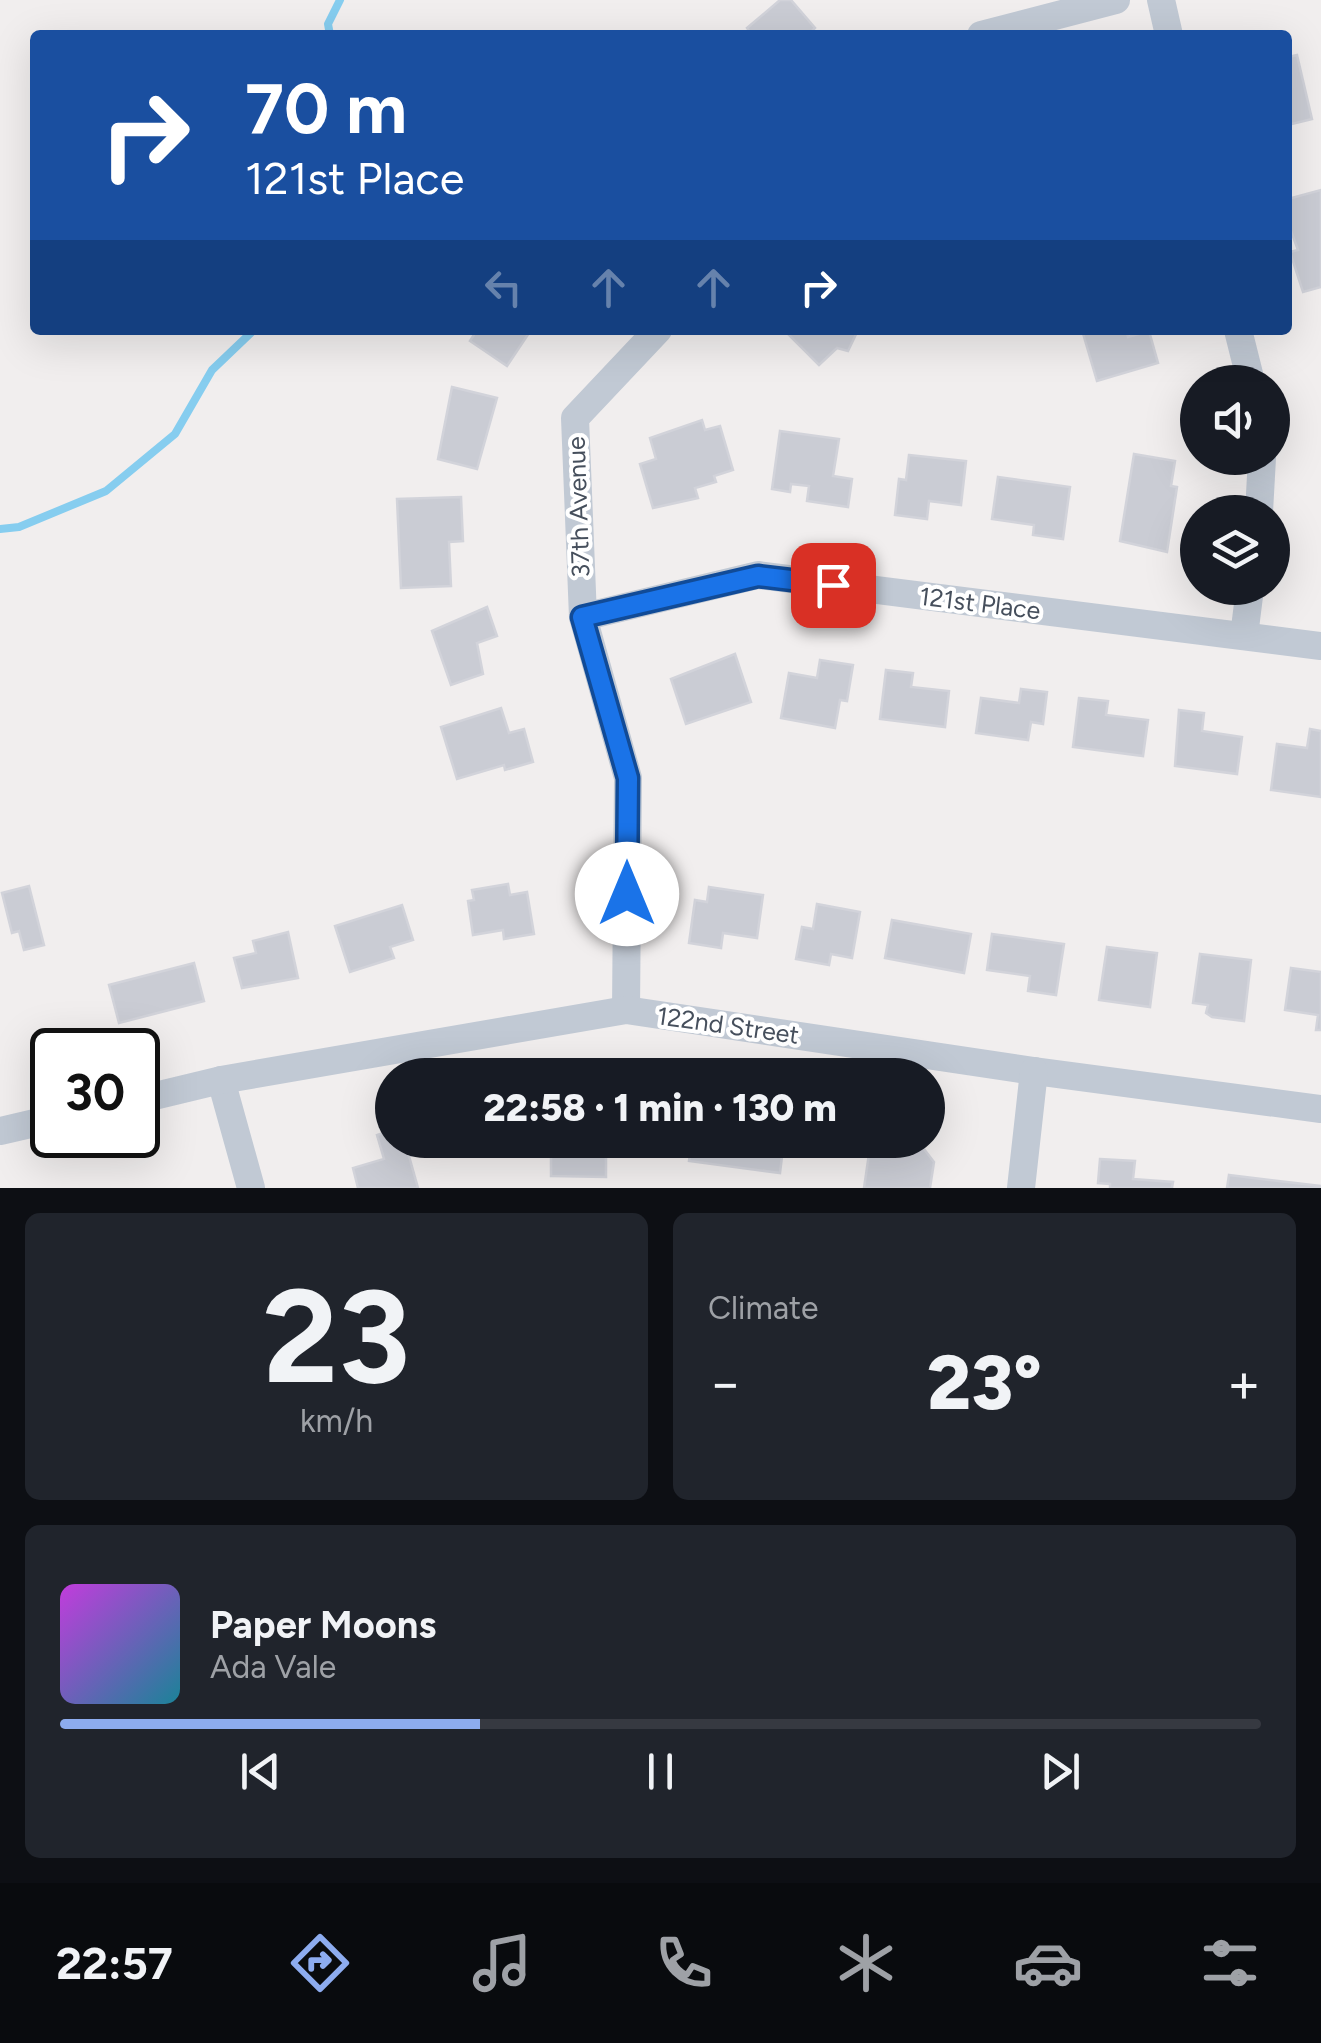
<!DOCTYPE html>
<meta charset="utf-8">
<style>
body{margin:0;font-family:Figtree,sans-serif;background:#20242c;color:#f1f3f6;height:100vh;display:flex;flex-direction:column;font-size:38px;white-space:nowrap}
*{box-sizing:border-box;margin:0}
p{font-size:32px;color:#9ea1a6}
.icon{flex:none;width:55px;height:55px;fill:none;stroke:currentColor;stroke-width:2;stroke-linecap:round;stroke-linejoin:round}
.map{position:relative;height:1188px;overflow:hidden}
.drawer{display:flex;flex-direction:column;gap:25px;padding:25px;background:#0d0f14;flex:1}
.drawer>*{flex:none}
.hud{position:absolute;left:30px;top:30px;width:1262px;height:305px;border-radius:10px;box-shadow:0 10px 40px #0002;background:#1a4fa0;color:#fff;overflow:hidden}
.fabs{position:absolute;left:1180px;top:365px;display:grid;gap:20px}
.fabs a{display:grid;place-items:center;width:110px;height:110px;border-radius:50%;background:#171b24;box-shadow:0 10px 40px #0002;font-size:50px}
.speed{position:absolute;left:30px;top:1028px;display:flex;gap:20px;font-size:50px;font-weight:700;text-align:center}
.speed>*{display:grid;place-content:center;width:130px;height:130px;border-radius:50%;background:#171b24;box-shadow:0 10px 40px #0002;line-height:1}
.speed .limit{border:5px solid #111;border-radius:15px;background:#fff;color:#111}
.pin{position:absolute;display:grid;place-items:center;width:85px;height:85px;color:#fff;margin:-42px;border-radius:20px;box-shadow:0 5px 15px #0006}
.me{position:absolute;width:110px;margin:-55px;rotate:0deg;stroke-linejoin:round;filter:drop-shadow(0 0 8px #0008)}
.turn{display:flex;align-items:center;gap:35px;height:210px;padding:0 50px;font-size:45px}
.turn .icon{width:130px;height:130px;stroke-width:2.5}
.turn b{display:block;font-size:70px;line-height:85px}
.lanes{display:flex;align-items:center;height:95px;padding:0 50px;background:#0003;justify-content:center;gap:50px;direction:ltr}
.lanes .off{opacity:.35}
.big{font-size:75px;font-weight:800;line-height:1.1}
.drawer .tile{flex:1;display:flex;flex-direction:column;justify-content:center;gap:15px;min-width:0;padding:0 35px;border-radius:15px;background:#20242c}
.drawer .dial{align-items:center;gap:0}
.dial b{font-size:130px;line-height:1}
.song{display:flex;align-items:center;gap:30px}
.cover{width:120px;height:120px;border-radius:15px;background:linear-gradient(135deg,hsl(290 70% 55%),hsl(190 70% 35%))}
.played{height:10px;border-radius:5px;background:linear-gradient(90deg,#8dacef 35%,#363941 35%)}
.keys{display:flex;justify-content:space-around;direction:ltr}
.heat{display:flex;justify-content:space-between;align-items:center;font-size:55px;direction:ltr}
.drawer .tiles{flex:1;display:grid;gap:25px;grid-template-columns:1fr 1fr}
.tile:last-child{grid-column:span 2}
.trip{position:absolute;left:375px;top:1058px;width:570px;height:100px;border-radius:50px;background:#171b24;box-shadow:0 10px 40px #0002;font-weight:800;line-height:100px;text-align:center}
.tabs{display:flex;height:160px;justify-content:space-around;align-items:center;background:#090b0e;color:#9ea1a6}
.tabs .icon{width:70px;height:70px}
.tabs .on{color:#8dacef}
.tabs b{font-size:45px;color:#f1f3f6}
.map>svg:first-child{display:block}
</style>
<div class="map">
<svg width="1321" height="1188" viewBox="0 0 1321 1188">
<rect width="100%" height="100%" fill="#f1eeee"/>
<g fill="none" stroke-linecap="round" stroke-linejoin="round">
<g stroke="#86cdef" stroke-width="8">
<path d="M330 35 328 24 340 0"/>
<path d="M0 529 19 527 106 491 175 434 212 370 254 330"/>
</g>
</g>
<g fill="#caccd4" stroke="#d2d3da" stroke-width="2.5">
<path d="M780 0H791L815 28 808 35H752L747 28Z"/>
<path d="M1297 55 1312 119 1288 125V57Z"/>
<path d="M1321 190V287L1303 292 1290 252 1298 250 1288 223V199Z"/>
<path d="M477 330H531L507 366 470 341Z"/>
<path d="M784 330H858L848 351 837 348 819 365Z"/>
<path d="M1082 330H1126L1128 337 1149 331 1158 363 1097 381Z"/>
<path d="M452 387 497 398 477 469 438 459Z"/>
<path d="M702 420 705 430 720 426 733 470 714 476 716 482 695 488 698 498 653 508 640 464 656 459 650 438Z"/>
<path d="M780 431 839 439 833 476 852 479 848 507 807 501 809 486 791 484 790 492 772 489Z"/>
<path d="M1134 454 1175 461 1171 486 1177 487 1167 552 1120 541Z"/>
<path d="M909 455 966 461 961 505 929 501 927 519 895 515 899 479 906 480Z"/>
<path d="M998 477 1070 487 1063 539 1033 535 1034 525 992 519Z"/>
<path d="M461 497 463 541 449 542 451 586 401 588 397 499Z"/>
<path d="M487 607 497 636 477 643 483 674 451 685 432 631Z"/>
<path d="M735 654 751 702 686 724 671 679Z"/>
<path d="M820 660 853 665 847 701 840 700 835 728 781 718 789 673 817 678Z"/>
<path d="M886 670 913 673 911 687 949 691 945 727 880 719Z"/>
<path d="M1021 689 1047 692 1043 724 1031 722 1028 740 976 733 981 698 1019 703Z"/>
<path d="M1079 698 1108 701 1106 715 1148 720 1143 756 1073 747Z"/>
<path d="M501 708 509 733 524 729 533 762 505 770 504 765 457 779 441 727Z"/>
<path d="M1179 710 1204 713 1202 731 1242 737 1237 774 1175 766Z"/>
<path d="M1310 729 1321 731V797L1271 790 1277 744 1307 748Z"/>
<path d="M508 884 510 895 527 892 534 934 504 939 503 930 473 935 468 901 474 900 472 890Z"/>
<path d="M29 886 44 945 24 950 19 931 12 933 2 893Z"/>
<path d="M709 887 763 895 757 938 723 933 721 948 689 943 695 900 707 902Z"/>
<path d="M817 904 860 912 852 958 831 954 829 965 796 959 802 927 813 929Z"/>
<path d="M402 905 413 940 390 947 394 958 350 972 335 926Z"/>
<path d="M892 920 971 934 964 973 885 958Z"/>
<path d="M288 932 298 978 242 988 234 958 256 953 253 941Z"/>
<path d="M992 934 1064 944 1056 995 1028 991 1030 976 987 970Z"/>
<path d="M1107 947 1157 953 1150 1007 1099 1000Z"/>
<path d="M1200 954 1251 960 1244 1021 1212 1017 1206 1013 1208 1005 1193 1003Z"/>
<path d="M194 963 204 1001 119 1023 109 985Z"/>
<path d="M1291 968 1321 972V1030H1316L1318 1015 1285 1010Z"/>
<path d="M392 1130V1140H413L417 1154 409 1156 418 1188H358L353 1168 384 1159 377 1135Z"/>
<path d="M551 1140H606V1177L551 1176Z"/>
<path d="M692 1140H784L780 1173 689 1161Z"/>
<path d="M871 1140H917L934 1162 930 1188H864Z"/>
<path d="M1100 1159 1135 1161 1133 1179 1173 1182 1172 1188H1110V1184L1098 1183Z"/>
<path d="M1229 1175 1321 1186V1188H1227Z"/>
</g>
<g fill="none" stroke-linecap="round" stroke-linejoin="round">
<g stroke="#c1c9d4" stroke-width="28">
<path d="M1161 0 1169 35"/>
<path d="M981 35 1116 0"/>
<path d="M1238 330 1251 382"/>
<path d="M1259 512 1262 458"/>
<path d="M583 617 758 575 1321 646"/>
<path d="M1244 636 1250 588"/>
<path d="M626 1010 628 778 583 617 575 418 658 330"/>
<path d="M221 1080 251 1188"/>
<path d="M138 1100 221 1080 626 1010 1034 1071 1321 1109"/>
<path d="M0 1131 52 1119"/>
<path d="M1021 1188 1034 1071"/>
</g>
</g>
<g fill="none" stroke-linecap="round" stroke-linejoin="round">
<defs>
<path id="route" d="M627 894 628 778 582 617 758 576 833 585"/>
</defs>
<use href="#route" stroke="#114b97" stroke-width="25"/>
<use href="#route" stroke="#1a73e8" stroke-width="18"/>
</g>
<g text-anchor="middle" stroke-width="8" stroke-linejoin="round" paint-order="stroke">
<g font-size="25" fill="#464f5c" stroke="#fff">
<text transform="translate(578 507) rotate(-92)" y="9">37th Avenue</text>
<text transform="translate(980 603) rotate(7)" y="9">121st Place</text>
<text transform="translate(728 1025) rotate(8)" y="9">122nd Street</text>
</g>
</g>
</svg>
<div class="fabs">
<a><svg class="icon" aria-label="sound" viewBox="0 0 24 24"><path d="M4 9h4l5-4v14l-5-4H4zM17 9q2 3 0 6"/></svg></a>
<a><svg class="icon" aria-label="layers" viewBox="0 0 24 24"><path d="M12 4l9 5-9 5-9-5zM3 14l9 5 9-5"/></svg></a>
</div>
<div class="speed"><div class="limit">30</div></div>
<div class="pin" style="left:833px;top:585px;background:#d93025"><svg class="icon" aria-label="arrive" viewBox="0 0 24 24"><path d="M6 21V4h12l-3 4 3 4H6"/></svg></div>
<svg class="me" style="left:627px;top:894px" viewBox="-20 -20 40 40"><circle r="19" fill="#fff"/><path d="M0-13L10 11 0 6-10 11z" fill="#1a73e8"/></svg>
<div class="trip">22:58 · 1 min · 130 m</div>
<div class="hud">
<div class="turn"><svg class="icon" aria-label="right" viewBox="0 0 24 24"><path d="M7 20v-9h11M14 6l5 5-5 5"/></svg><div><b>70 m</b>121st Place</div></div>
<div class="lanes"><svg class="icon off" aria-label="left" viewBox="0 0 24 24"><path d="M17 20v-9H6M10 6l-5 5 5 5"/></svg><svg class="icon off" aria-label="ahead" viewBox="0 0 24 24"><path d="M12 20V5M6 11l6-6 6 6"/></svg><svg class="icon off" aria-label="ahead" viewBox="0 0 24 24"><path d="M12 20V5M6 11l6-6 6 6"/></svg><svg class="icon" aria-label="right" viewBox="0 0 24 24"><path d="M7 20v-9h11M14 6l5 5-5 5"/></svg></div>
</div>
</div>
<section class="drawer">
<div class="tiles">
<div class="tile dial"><b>23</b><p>km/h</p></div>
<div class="tile"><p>Climate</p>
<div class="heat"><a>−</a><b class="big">23°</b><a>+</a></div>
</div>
<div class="tile">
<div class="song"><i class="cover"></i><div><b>Paper Moons</b><p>Ada Vale</p></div></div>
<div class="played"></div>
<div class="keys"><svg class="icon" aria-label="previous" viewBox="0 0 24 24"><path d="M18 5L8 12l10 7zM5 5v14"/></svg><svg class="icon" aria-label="pause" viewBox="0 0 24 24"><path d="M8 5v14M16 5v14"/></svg><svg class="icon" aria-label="next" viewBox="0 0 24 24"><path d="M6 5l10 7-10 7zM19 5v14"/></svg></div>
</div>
</div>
</section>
<nav class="tabs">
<b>22:57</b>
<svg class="icon on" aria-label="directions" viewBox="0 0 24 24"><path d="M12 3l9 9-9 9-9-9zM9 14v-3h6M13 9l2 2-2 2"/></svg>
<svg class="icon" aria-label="music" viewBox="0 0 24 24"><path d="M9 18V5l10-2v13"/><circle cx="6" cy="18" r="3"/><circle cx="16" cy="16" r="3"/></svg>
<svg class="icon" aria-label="phone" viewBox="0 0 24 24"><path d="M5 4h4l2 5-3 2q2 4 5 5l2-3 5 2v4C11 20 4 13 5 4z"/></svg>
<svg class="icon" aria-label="climate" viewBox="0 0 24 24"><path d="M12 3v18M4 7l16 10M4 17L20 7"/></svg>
<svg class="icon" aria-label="car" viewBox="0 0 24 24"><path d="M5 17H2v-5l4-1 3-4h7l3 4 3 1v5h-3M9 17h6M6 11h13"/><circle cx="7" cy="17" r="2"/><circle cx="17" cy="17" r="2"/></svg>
<svg class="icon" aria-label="filters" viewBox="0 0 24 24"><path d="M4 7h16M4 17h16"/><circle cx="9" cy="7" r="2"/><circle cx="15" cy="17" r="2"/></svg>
</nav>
